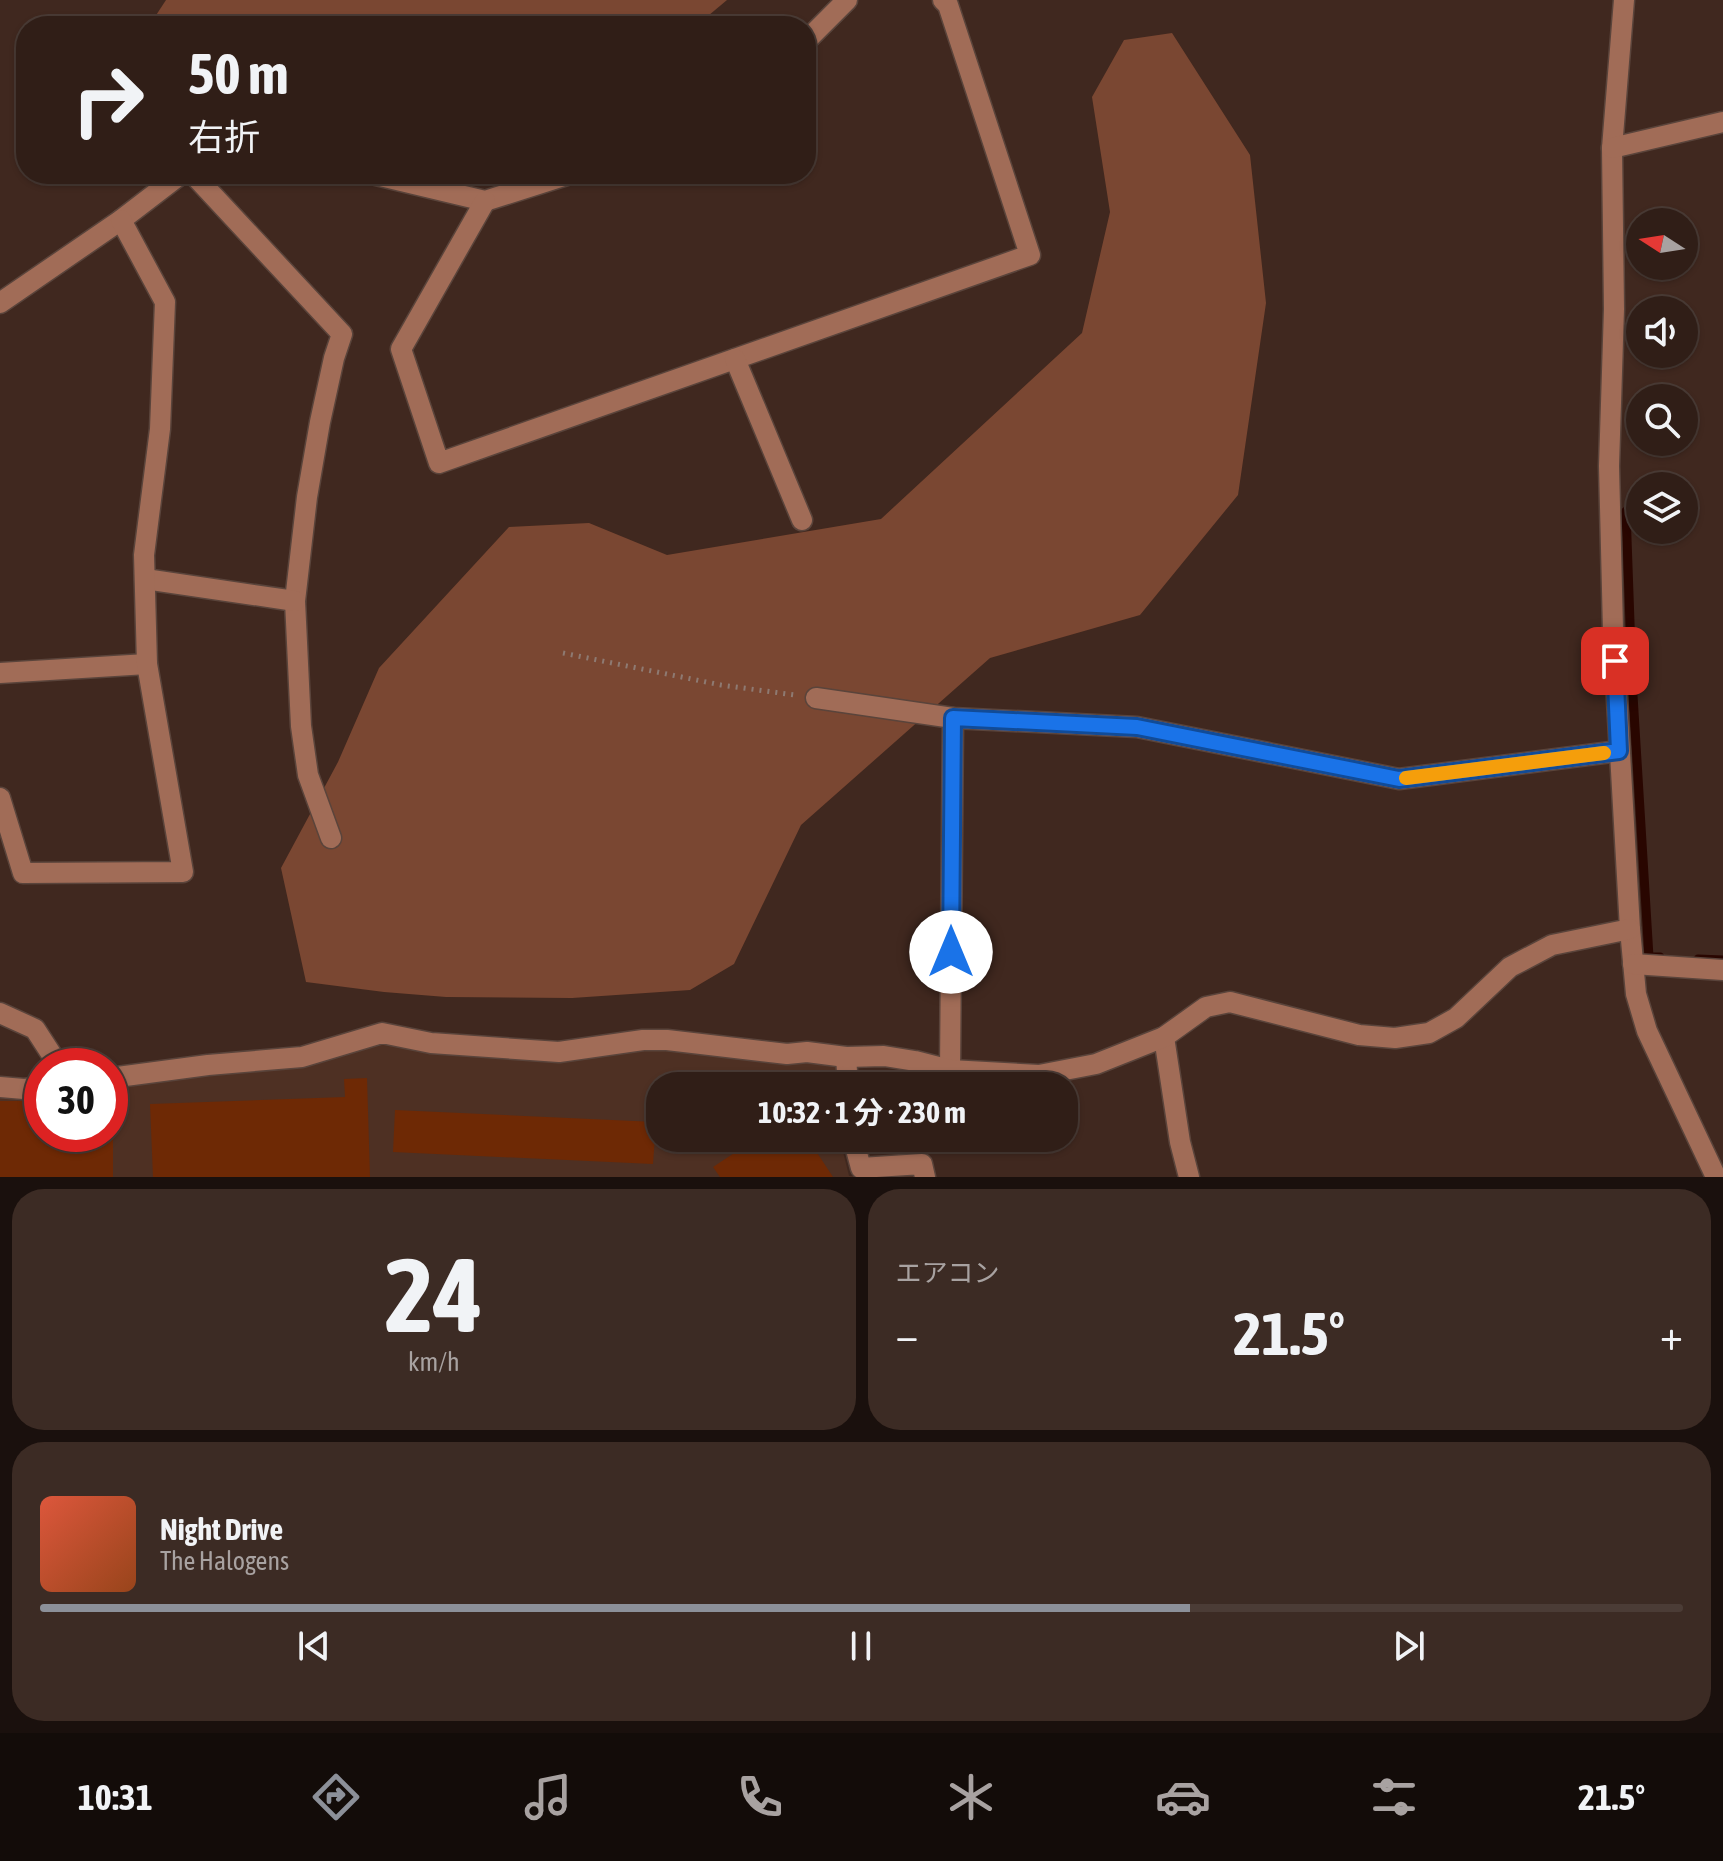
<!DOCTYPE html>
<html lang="ja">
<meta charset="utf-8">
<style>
body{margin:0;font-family:"Asap Condensed","Noto Sans JP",sans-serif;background:#3c2b24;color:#f1f3f6;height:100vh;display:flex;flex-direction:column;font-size:30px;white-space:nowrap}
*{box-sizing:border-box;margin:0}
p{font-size:26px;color:#a8a2a1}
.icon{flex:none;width:44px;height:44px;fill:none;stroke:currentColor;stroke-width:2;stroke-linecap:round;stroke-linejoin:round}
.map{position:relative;height:1177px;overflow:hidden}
.sheet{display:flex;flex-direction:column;gap:12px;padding:12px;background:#1a100d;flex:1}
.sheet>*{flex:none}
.hud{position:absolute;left:16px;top:16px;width:800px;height:168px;border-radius:32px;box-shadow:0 2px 6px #0004,0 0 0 2px #4b3c36;background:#301e17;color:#f1f3f6;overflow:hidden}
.needle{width:52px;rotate:282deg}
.tools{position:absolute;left:1626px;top:208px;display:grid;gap:16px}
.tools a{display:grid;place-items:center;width:72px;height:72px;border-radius:50%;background:#301e17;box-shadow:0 2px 6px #0004,0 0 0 2px #4b3c36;font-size:40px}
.speed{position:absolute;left:24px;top:1048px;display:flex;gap:16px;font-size:40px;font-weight:700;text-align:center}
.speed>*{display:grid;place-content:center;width:104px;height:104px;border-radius:50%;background:#301e17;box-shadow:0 2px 6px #0004,0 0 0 2px #4b3c36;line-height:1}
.speed .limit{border:12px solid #d22;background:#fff;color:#111}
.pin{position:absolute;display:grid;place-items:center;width:68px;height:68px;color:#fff;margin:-34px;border-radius:16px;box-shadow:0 4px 12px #0006}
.me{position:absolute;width:88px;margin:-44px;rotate:0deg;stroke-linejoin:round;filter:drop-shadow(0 0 6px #0008)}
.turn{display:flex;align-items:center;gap:28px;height:168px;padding:0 40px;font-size:36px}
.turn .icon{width:104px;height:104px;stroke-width:2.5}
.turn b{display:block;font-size:56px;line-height:68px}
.big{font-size:60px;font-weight:700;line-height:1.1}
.sheet .tile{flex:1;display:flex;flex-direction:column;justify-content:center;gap:12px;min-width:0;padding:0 28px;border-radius:32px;background:#3c2b24}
.sheet .dial{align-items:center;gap:0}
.dial b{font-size:104px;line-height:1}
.song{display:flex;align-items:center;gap:24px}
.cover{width:96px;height:96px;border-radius:12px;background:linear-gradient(135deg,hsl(10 70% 55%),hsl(20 70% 35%))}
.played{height:8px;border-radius:4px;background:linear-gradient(90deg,#8c9099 70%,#4b3c36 70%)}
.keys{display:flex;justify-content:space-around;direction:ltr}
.heat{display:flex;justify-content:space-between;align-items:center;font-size:44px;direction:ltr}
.sheet .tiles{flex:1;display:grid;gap:12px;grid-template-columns:1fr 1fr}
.tile:last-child{grid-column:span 2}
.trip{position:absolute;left:646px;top:1072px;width:432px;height:80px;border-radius:32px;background:#301e17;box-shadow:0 2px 6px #0004,0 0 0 2px #4b3c36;font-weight:700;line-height:80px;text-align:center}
.tabs{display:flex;height:128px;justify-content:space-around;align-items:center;background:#130c09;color:#a8a2a1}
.tabs .icon{width:56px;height:56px}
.tabs .active{color:#8c9099}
.tabs b{font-size:36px;color:#f1f3f6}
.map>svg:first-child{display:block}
</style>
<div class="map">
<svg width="1723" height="1177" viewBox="0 0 1723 1177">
<rect width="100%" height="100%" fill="#40281f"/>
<path fill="#4e3023" d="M383 1037 435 1050 650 1043 833 1063 838 1068V1086H660V1138H841L842 1148 849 1176 914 1173 915 1177H0V1094L42 1092V1134H110V1083Z"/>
<g fill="#7a4732">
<path d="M166 0H727L696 26H149Z"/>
<path d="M1172 33 1250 155 1266 303 1238 495 1140 615 990 658 801 825 734 964 690 990 572 998 446 997 384 992 306 982 281 868 338 762 379 668 509 527 589 523 667 555 881 519 1082 333 1110 212 1092 97 1124 40Z"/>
</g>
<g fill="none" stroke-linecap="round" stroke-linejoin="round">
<g stroke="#290600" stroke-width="9">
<path d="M1626 511 1632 679 1649 957H1660"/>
<path d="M1698 959 1723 960"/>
</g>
</g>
<g fill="#6e2905">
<path d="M367 1078 370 1177H153L150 1104 345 1097 344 1079Z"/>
<path d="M0 1101H42V1134H113V1177H0Z"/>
<path d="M395 1110 656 1122 653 1164 393 1152Z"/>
<path d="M757 1138H763L771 1150 789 1138H795L801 1148 810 1142 833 1177H720L713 1167Z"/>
</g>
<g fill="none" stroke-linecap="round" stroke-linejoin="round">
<defs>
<g id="minor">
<path d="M1624 0 1612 148 1614 309 1609 466 1613 630 1630 929 1636 994 1647 1031 1716 1177"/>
<path d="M806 41 847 0"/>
<path d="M1612 148 1723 122"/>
<path d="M193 174 342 334 334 358 320 422 307 497 295 601 301 726 308 775 331 838"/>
<path d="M372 174 485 201 570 174"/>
<path d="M485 201 401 349 439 463 1030 255 948 5 943 0"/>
<path d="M0 303 121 220 181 174"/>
<path d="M735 359 802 520"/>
<path d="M145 579 295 601"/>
<path d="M0 673 147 664"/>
<path d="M816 698 953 718 1137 727 1399 779 1619 751"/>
<path d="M0 798 23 873 183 872 147 664 144 555 160 429 165 302 121 220"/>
<path d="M1633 964 1723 970"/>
<path d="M0 1013 35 1029 59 1066"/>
<path d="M1164 1037 1180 1142 1189 1177"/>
<path d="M846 1057 848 1086"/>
<path d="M950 1070 953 718"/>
<path d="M110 1078 208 1065 302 1057 382 1033 431 1043 559 1052 643 1040H667L787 1054 807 1052 846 1057 884 1056 915 1061 950 1070 1039 1075 1096 1064 1164 1037 1206 1007 1230 1002 1359 1035 1395 1038 1429 1033 1456 1018 1510 967 1552 945 1630 929"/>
<path d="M0 1087 24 1089 42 1086"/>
<path d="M853 1138 861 1168 922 1164 925 1177"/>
</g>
</defs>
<use href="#minor" stroke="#5a443b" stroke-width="23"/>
<path stroke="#8e7a72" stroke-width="5" stroke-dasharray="2 6" stroke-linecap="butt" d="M563 653 721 685 795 695"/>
<use href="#minor" stroke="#a16c57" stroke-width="20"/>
</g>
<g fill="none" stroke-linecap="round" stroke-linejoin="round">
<defs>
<path id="route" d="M951 952 953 718 1137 727 1399 779 1619 751 1615 661"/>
</defs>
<use href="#route" stroke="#114b97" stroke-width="20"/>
<use href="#route" stroke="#1a73e8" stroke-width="14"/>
<path stroke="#f59e0b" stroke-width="14" d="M1406 778 1604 753"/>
</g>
</svg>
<div class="tools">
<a><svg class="needle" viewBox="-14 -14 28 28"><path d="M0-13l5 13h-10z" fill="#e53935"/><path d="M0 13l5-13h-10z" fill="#a8a2a1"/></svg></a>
<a><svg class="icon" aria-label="sound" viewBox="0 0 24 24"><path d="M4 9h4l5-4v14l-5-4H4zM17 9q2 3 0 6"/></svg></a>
<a><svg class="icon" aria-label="search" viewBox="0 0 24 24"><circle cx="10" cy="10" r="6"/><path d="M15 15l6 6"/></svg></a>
<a><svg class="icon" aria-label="layers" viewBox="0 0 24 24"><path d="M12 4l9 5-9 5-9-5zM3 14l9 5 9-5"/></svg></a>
</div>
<div class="speed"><div class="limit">30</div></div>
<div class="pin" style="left:1615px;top:661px;background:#d93025"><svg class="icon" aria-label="arrive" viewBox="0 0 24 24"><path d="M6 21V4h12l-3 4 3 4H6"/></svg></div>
<svg class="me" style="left:951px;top:952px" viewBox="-20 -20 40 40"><circle r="19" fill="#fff"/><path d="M0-13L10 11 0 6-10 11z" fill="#1a73e8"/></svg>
<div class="trip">10:32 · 1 分 · 230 m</div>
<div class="hud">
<div class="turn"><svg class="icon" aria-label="right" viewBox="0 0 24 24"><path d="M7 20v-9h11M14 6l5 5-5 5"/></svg><div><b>50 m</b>右折</div></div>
</div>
</div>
<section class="sheet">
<div class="tiles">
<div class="tile dial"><b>24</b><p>km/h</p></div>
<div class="tile"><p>エアコン</p>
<div class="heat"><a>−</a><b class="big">21.5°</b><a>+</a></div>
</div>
<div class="tile">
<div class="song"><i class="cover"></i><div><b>Night Drive</b><p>The Halogens</p></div></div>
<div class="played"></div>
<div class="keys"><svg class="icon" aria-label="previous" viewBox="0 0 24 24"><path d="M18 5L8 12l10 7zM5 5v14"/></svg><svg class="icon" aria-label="pause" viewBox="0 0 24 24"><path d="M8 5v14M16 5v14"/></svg><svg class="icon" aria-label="next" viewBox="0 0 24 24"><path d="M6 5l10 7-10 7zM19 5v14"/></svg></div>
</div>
</div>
</section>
<nav class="tabs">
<b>10:31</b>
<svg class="icon active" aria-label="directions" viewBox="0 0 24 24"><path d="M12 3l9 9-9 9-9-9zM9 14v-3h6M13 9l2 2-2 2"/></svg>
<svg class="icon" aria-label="music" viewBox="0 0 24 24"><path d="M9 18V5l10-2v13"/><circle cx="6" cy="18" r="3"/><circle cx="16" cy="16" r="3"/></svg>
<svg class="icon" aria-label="phone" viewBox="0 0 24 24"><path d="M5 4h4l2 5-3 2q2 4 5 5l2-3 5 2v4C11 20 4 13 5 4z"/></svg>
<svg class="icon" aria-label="climate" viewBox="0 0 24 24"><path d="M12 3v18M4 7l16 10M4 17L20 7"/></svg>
<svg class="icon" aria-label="car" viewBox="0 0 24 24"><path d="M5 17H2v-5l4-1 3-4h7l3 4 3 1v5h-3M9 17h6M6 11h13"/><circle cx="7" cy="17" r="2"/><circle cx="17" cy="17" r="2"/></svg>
<svg class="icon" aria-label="filters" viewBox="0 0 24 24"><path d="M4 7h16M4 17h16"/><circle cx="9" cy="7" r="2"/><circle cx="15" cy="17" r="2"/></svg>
<b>21.5°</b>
</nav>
